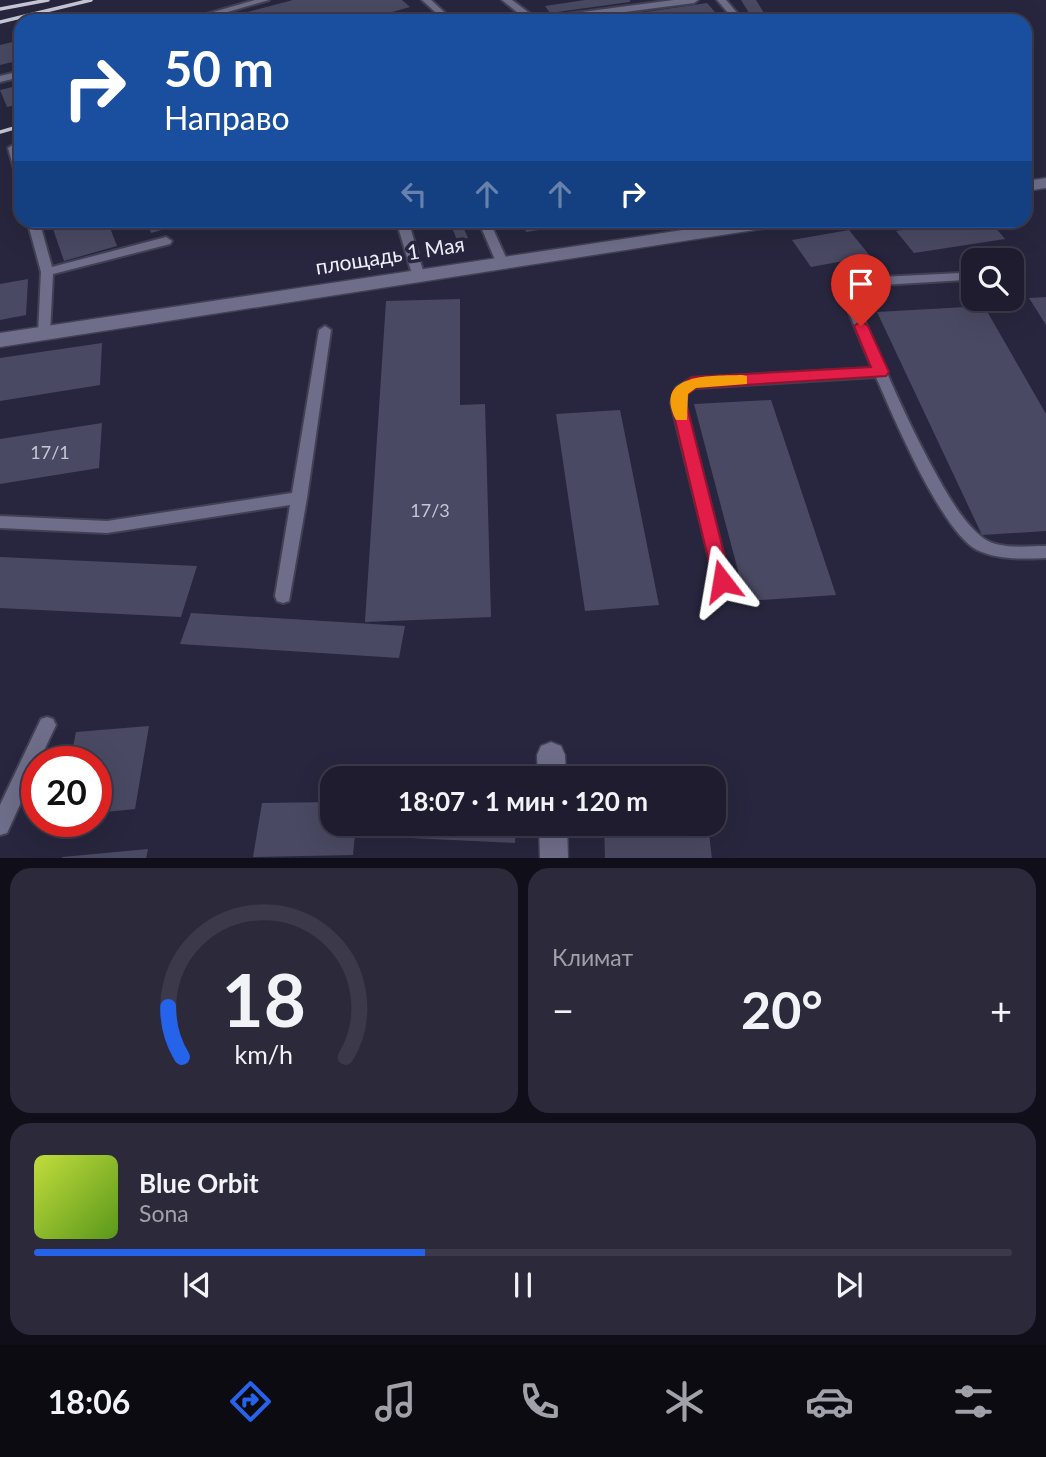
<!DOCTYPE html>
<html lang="ru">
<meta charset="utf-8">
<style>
body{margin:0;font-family:Lato,sans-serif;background:#2b293a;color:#f1f3f6;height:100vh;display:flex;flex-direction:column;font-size:26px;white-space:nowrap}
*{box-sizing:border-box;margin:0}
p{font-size:23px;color:#a1a1aa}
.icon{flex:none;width:38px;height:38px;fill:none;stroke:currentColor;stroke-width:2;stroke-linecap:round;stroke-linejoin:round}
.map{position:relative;height:858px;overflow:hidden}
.side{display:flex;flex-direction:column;gap:10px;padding:10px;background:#100f19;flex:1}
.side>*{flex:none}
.top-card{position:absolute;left:14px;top:14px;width:1018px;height:214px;border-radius:21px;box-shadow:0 7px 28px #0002,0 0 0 2px #3c3a4a;background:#1a4fa0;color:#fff;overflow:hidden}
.buttons{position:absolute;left:961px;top:248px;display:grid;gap:14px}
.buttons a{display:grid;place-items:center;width:63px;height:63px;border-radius:14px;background:#1e1c2e;box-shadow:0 7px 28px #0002,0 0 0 2px #3c3a4a;font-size:35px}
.speed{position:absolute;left:21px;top:746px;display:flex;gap:14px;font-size:35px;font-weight:700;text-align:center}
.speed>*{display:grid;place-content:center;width:91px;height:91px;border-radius:50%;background:#1e1c2e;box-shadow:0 7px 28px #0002,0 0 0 2px #3c3a4a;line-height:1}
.speed .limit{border:10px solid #d22;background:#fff;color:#111}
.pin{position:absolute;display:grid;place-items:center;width:60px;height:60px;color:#fff;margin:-72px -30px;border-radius:50% 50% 50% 0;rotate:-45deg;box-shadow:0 0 7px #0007}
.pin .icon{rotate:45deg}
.me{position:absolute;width:77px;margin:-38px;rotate:346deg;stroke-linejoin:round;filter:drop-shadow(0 0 5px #0008)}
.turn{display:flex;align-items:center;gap:24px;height:147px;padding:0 35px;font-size:32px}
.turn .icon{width:91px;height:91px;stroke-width:2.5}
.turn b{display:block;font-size:49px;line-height:60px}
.lanes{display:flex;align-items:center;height:66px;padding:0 35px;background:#0003;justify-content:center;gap:35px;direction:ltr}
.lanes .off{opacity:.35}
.big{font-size:52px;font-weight:700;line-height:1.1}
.side .card{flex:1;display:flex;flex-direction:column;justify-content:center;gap:10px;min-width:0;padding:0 24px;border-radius:21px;background:#2b293a}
.side .dial{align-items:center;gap:0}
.dial svg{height:182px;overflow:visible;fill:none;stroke:#3c3a4a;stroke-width:7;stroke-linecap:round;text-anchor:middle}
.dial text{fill:#f1f3f6;stroke:none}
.song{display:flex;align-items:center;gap:21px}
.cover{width:84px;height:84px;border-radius:10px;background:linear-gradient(135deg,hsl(70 70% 55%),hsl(90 70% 35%))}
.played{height:7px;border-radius:4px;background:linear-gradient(90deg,#2563eb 40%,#3c3a4a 40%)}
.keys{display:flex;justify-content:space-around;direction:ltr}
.heat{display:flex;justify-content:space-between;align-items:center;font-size:38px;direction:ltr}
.side .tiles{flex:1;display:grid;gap:10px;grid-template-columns:1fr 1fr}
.card:last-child{grid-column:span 2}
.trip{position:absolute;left:320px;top:766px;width:406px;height:70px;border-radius:21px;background:#1e1c2e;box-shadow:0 7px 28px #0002,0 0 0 2px #3c3a4a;font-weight:700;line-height:70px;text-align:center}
.tabs{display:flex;height:112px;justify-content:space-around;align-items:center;background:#0c0b12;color:#a1a1aa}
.tabs .icon{width:49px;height:49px}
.tabs .current{color:#2563eb}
.tabs b{font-size:32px;color:#f1f3f6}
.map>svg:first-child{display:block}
</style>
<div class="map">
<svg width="1046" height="859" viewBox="0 0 1046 859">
<rect width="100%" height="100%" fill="#28263e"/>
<g fill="#4a4963">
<path d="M293 0H402L410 7 360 21H214Z"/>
<path d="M585 0H630V2L550 13 545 6Z"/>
<path d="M741 0H756L769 21H754Z"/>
<path d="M707 3 721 19 597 21V19Z"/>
<path d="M21 40V60L0 65V45Z"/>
<path d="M21 85V104L7 107 0 90Z"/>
<path d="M50 220H107L117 246 64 261Z"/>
<path d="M146 220H193V221L151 233Z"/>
<path d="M449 220H460L468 238 457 240Z"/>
<path d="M522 220H591V222L526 232Z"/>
<path d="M963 220H989L1005 239 914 253 896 231Z"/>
<path d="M849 230 870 256 811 267 792 240Z"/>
<path d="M28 279 26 315 0 320V284Z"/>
<path d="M1046 297V325L1029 298Z"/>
<path d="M460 299V405L485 404 491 617 365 622 386 301Z"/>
<path d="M984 306 1046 414V531L982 535 877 312Z"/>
<path d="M102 343 100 385 0 401V358Z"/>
<path d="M771 400 836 595 746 601 694 404Z"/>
<path d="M620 410 659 605 585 611 556 414Z"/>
<path d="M102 423 99 468 0 484V439Z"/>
<path d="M0 557 197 566 181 617 0 608Z"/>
<path d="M191 613 405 626 399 658 180 644Z"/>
<path d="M149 726 135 809 96 813V761H70L76 732Z"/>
<path d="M332 802V824H356L353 855 253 857 262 803Z"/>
<path d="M412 824H516L515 843 410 838Z"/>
<path d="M604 824H708L712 859H605Z"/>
<path d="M148 849 146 859H62V857Z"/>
</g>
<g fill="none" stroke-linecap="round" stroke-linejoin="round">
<defs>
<g id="service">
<path d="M255 0H269L196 21H182Z"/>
<path d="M422 0H431L454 21H445Z"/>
<path d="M502 0H512L536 18 674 0H698L694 3 555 21H528Z"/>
<path d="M717 0H726L744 21H735Z"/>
<path d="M21 71V77L0 82V76Z"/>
<path d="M13 145 18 148 21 157V179L16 176 8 148Z"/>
<path d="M27 220H39L52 267 166 237 172 241 170 244 53 274 50 333 44 337 38 333 41 272Z"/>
<path d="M396 220H408L424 274 422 277 418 278 412 274Z"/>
<path d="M478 220H489L508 262 506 265H498L496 262Z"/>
<path d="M961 273 965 274 967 277 965 280 881 285 865 288 857 303C883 364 908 425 941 483 952 502 965 524 983 538 999 550 1027 546 1046 546V558C1023 559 998 560 977 550 941 531 893 416 876 377L695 388 687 393 685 403 730 581 728 586 722 588 716 586 671 403 676 388 692 378 872 368 845 303 857 282 881 277Z"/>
<path d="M325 326 331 330 307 498 289 601 283 603 277 601 275 596 290 505 107 533 0 528V516L107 521 292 493 319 330Z"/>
<path d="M47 717 53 719 56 725 39 761H37V767L7 833 0 835V805L41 719Z"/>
</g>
<g id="minor">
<path d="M1046 178V188L1026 191V181Z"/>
<path d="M749 220H795L787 225 0 347V333Z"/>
<path d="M551 742 561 746 565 755 566 779H538L537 755 541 746Z"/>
<path d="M539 824H567L568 859H540Z"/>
</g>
</defs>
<use href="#service" stroke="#424054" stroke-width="4"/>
<use href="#minor" stroke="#424054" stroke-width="3"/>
<use href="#service" fill="#6f6e8a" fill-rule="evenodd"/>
<use href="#minor" fill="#6f6e8a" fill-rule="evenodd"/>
<g stroke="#c7c6d5" stroke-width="3.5">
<path d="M0 9 48 0"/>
<path d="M410 21 420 18"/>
<path d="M0 22 91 0"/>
<path d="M0 132 21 126"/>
</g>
</g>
<path fill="#e11d48" stroke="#92132f" stroke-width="2" d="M861 321 868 326 889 372 886 376 696 388 688 394 686 403 731 581 722 589 715 587 671 403 673 391 692 377 871 367 854 326Z"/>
<path fill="#f59e0b" d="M742 375 747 376V384L696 388 688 394 687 420H676C652 372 713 376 742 375Z"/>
<g text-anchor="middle" stroke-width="7" stroke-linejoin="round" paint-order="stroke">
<g font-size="18" fill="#c6c6d6">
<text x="50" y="459">17/1</text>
<text x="430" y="517">17/3</text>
</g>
<g font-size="21" fill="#f0f0fc" stroke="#28263e">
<text transform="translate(390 256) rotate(-9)" y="7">площадь 1 Мая</text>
</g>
</g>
</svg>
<div class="buttons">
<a><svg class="icon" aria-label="search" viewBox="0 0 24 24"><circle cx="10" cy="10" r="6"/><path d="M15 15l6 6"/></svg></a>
</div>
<div class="speed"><div class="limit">20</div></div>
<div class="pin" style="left:861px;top:326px;background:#d93025"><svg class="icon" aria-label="arrive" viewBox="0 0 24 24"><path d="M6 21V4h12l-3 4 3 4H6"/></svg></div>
<svg class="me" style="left:722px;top:581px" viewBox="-20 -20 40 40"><path d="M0-17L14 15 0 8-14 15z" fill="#e11d48" stroke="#fff" stroke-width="4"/></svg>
<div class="trip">18:07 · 1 мин · 120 m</div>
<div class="top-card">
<div class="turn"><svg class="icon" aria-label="right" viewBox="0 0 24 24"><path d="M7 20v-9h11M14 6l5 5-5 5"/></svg><div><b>50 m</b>Направо</div></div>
<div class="lanes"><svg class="icon off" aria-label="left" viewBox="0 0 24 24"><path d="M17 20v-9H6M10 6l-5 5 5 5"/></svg><svg class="icon off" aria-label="ahead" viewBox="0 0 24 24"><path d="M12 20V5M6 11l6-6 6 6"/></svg><svg class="icon off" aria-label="ahead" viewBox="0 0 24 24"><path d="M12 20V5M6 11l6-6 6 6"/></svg><svg class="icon" aria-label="right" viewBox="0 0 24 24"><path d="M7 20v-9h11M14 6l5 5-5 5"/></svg></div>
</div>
</div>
<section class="side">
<div class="tiles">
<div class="card dial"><svg viewBox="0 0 100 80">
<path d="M14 69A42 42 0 1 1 86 69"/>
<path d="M14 69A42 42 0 0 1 8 47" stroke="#2563eb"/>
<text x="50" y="56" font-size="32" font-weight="700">18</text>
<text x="50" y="72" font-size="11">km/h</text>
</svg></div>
<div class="card"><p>Климат</p>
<div class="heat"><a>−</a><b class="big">20°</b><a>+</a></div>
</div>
<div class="card">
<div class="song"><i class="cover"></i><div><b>Blue Orbit</b><p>Sona</p></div></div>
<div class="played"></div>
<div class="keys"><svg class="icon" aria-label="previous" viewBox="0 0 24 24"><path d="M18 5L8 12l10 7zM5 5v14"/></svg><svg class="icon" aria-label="pause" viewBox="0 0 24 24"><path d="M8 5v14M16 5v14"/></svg><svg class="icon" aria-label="next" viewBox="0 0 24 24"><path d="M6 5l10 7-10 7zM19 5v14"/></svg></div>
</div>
</div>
</section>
<nav class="tabs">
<b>18:06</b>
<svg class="icon current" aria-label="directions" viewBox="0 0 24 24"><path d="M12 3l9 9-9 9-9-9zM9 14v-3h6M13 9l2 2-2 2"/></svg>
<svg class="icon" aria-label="music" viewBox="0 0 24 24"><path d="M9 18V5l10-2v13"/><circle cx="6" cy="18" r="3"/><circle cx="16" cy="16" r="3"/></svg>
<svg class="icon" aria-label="phone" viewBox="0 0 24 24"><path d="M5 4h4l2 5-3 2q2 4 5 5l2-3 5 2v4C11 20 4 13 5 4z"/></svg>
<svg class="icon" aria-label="climate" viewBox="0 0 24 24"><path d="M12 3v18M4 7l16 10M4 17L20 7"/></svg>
<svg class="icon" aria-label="car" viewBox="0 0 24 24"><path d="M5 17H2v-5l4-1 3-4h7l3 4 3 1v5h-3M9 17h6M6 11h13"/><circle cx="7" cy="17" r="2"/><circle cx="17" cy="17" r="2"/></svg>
<svg class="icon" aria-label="filters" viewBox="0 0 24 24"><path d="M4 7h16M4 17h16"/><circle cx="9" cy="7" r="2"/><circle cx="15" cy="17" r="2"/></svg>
</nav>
